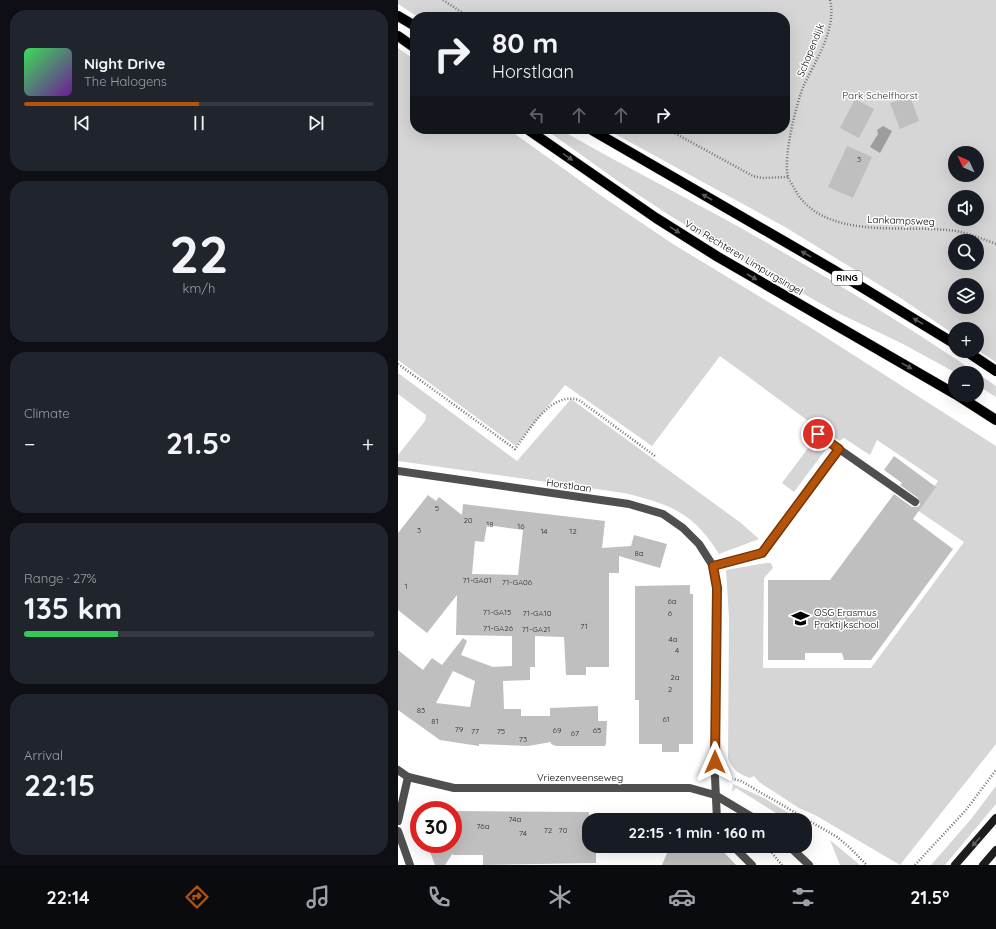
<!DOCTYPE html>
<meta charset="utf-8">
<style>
body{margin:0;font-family:Quicksand,sans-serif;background:#20242c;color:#f1f3f6;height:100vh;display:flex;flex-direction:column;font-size:15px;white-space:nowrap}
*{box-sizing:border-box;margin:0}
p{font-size:13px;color:#9ea1a6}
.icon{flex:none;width:22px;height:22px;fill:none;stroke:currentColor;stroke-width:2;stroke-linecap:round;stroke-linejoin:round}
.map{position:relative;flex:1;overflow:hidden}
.details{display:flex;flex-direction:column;gap:10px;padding:10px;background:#0d0f14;width:398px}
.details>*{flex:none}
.hud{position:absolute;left:12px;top:12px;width:380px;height:122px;border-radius:16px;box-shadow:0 4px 16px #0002;background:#171b24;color:#f1f3f6;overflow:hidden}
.needle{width:26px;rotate:314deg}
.fabs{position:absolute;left:550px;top:146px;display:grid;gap:8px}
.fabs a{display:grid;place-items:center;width:36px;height:36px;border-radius:50%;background:#171b24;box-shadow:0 4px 16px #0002;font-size:20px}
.speed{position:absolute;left:12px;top:801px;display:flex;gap:8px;font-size:20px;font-weight:700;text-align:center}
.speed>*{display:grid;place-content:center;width:52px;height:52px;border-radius:50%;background:#171b24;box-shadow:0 4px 16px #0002;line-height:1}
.speed .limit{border:6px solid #d22;background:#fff;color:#111}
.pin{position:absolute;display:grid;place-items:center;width:34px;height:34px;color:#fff;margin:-17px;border:2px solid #fff;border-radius:50%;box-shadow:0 1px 4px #0007}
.me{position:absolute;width:44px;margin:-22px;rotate:0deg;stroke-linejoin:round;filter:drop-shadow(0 0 3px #0008)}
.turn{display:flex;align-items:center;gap:14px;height:84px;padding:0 16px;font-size:18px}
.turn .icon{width:52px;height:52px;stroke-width:2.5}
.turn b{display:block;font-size:28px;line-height:34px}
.lanes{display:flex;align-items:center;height:38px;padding:0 16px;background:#0003;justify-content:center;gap:20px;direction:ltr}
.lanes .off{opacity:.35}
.big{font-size:30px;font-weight:800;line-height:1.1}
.details .tile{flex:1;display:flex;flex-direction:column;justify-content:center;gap:6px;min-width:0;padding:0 14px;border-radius:16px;background:#20242c}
.details .dial{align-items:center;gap:0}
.dial b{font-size:52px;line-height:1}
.song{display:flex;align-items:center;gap:12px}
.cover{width:48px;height:48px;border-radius:6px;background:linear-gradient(135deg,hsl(130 70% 55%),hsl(280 70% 35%))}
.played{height:4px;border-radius:2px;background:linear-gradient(90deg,#b45309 50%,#363941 50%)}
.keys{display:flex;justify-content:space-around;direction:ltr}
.heat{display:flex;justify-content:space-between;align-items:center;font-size:22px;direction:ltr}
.charge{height:6px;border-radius:3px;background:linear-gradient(90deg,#34c759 27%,#363941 0)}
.trip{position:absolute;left:184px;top:813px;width:230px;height:40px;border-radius:16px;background:#171b24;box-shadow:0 4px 16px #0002;font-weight:800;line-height:40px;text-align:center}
.tabs{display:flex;height:64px;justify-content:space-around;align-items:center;background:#090b0e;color:#9ea1a6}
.tabs .icon{width:28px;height:28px}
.tabs .on{color:#b45309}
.tabs b{font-size:18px;color:#f1f3f6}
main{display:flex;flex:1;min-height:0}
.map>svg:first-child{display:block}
</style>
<main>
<section class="details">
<div class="tile">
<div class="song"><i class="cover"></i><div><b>Night Drive</b><p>The Halogens</p></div></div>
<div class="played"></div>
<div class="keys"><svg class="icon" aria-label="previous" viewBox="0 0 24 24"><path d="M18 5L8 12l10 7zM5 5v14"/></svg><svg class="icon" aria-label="pause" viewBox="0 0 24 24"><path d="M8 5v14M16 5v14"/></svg><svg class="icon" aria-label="next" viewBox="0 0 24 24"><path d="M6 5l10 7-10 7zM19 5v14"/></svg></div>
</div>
<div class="tile dial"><b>22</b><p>km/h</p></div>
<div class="tile"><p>Climate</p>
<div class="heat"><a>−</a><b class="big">21.5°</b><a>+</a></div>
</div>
<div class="tile"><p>Range · 27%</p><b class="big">135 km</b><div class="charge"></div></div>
<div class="tile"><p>Arrival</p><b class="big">22:15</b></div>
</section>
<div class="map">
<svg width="598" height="865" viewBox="0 0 598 865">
<rect width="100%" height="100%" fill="#fff"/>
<g fill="#d6d6d6" fill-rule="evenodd">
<path d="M0 0H598V362L579 350V329H557V335L501 297 387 227 208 129H387V17H20L0 4ZM557 153H579V175H557ZM557 197H579V219H557ZM557 241H579V263H557ZM557 285H579V307H557Z"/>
<path d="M0 48 17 60V129H110L205 197 275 244 410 326 598 446V744L502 865 417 815 401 808 361 782 356 776 352 778C339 773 335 770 330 758L331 618 328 570 368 563H373L375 568 366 578 365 668H473L566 542 519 510 540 481 479 440 472 455 446 438 442 441 424 431 322 356 254 446 167 385 118 446 0 360Z"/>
<path d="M147 129H161C236 172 314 210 388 254 460 295 530 340 598 386V397L579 385V373H558L505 344 436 311 338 256 271 215 224 184Z"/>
<path d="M0 373 119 461 173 399 343 523 361 539 321 554C296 513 272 504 226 493L0 461V455L27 421 28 415 0 394Z"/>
<path d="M416 440 428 449 396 492 384 483Z"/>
<path d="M335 784 366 798 402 820H389L338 788 334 792Z"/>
<path d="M598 786V804L547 865H533L574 818Z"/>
<path d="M432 840 462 865H442Z"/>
</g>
<path fill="#9d9d9d" d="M485 126 494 131 482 153 472 147 480 134 479 130Z"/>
<g fill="#bfbfbf" fill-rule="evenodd">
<path d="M512 96 521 121 502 129 492 103Z"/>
<path d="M457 99 476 109 461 138 442 128Z"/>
<path d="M449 146 474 157 455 198 430 187Z"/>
<path d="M496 456 538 487 515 519 555 549 473 660H446L444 653H407V660H370V580H432L496 494 514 507H519L522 505 520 498 502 485 504 483 486 470Z"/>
<path d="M30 495 38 501 41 497 64 515 65 504 207 521 204 548 233 546 236 535 269 544 262 568 221 556V573H211V667H188V675H168L166 637 137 636V667H132V680L105 681 106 709H123V716H152V708L200 706V721H209L208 744 207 746H158L153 744V742L130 746 81 744V746L42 740 0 710V650L25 670 34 658 44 665 65 638 69 641 63 655 95 667 114 666V636L58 635 59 595 29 633 0 610V533ZM89 525 125 530 120 575 74 574 77 541 86 542ZM55 671 77 681 72 707 38 703Z"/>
<path d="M292 585V594H295V744H281V752H264V744H241V700H237V586Z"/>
<path d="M55 811 191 812V846H198V863L85 865V855H55V853L47 865H37L32 852 36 851V844H55Z"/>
<path d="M272 846H320L338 865H264Z"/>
</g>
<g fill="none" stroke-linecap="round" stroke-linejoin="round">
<defs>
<g id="primary">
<path d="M0 16 17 26"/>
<path d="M0 36 17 48"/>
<path d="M129 129 258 218 320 257 557 394"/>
<path d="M192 129 434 269 557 344"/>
<path d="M568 351 598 371"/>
<path d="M559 395 598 420"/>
</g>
</defs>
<use href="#primary" stroke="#dbdbdb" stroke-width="11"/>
<g stroke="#717171" stroke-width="2.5" stroke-dasharray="1 2" stroke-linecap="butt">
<path d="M45 0 71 17"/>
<path d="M432 0C439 28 418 60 406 85 398 104 385 157 390 177 391 180 394 184 396 188 423 240 501 225 549 230 566 231 582 238 598 244"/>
<path d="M269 129 355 176 364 178 390 177"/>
<path d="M0 364 117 449C132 430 152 391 181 400L257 456"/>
<path d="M328 777 343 781 439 837 450 846 469 865"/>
<path d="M368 846 384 865"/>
<path d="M517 865 568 810 598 770"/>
</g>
<g stroke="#4f4f4f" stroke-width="8">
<path d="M441 449 517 502"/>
<path d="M315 566 365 553 441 449 420 434"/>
</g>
<g stroke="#4f4f4f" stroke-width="8">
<path d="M0 471 231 504 265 514 285 528 301 544 315 566 319 588 317 777 319 820"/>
<path d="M0 770 10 777 56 788H292L317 795 359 820"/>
<path d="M0 821 10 777"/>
<path d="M0 831 12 865"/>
<path d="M335 846 354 865"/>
<path d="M391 846 411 865"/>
</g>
<g stroke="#1c1c1c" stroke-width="8">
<path d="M557 865 598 818"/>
<path d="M585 865 598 850"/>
</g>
<use href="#primary" stroke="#000" stroke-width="10"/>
</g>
<defs><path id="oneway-solid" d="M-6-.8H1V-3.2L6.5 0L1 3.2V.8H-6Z"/></defs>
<g fill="#595959">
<use href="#oneway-solid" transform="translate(170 157) rotate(35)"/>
<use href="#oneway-solid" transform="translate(309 197) rotate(-150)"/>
<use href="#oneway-solid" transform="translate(277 230) rotate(32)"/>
<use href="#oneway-solid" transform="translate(408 254) rotate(-150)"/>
<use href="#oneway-solid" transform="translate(354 277) rotate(30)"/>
<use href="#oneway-solid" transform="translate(520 321) rotate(-149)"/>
<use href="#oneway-solid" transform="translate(509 366) rotate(29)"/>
</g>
<use fill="#606060" href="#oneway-solid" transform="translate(578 842) rotate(132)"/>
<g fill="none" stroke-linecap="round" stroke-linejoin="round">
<defs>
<path id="route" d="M317 762 319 588 315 566 364 553 441 449 420 434"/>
</defs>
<use href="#route" stroke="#753606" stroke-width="10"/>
<use href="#route" stroke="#b45309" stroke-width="7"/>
</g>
<defs>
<symbol id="school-bare" viewBox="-9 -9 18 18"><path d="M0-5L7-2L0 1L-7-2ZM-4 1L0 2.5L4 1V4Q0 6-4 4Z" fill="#000" stroke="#fff" stroke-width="2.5" paint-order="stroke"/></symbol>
</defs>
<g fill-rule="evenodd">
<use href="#school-bare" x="390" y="606" width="25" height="25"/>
</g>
<g text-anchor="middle" stroke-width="3" stroke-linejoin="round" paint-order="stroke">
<g font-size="8" fill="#303030">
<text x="461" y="162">3</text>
<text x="39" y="511">5</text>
<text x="70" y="523">20</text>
<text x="92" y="527">18</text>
<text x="123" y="529">16</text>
<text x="21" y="533">3</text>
<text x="146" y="534">14</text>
<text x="175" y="534">12</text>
<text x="241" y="556">8a</text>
<text x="79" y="583">71-GA01</text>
<text x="119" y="585">71-GA06</text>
<text x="8" y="589">1</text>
<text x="274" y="604">6a</text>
<text x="99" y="615">71-GA15</text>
<text x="139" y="616">71-GA10</text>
<text x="272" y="616">6</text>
<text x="186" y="629">71</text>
<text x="100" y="631">71-GA26</text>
<text x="138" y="632">71-GA21</text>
<text x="275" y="642">4a</text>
<text x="279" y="653">4</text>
<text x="277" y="680">2a</text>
<text x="272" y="692">2</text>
<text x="23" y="713">83</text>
<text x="268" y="722">61</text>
<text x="37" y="724">81</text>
<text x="61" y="732">79</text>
<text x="159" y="733">69</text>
<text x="199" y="733">65</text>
<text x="77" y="734">77</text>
<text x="103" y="734">75</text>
<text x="177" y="736">67</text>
<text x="125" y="742">73</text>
<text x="117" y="822">74a</text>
<text x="85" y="829">76a</text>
<text x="150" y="833">72</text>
<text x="165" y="833">70</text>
<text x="125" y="836">74</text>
</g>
<rect fill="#fff" stroke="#4c4c4c" stroke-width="1" x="434" y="271" width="30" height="14" rx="3"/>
<g font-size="9" font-weight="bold" fill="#000">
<text x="449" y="281">RING</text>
</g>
<g font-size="10" fill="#000" stroke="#fff">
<text transform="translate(412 50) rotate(-68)" y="4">Schapendijk</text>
<text transform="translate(503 220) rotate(2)" y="4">Lankampsweg</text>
<text transform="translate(346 257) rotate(31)" y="4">Van Rechteren Limpurgsingel</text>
<text transform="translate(171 485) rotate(8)" y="4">Horstlaan</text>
<text x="182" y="781">Vriezenveenseweg</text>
</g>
<g font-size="10" fill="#2d2d2d" stroke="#fff">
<text x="482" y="99">Park Schelfhorst</text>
</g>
<g font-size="10" fill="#000" stroke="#fff" text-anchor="start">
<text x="416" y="616">OSG Erasmus<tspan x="416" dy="12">Praktijkschool</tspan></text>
</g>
</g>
</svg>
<div class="fabs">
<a><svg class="needle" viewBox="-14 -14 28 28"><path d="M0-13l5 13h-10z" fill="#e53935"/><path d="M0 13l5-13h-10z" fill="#9ea1a6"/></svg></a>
<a><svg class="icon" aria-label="sound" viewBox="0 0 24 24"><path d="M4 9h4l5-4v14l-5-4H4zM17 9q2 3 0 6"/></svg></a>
<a><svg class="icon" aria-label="search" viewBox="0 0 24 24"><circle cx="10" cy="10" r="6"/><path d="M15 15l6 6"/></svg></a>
<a><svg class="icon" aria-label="layers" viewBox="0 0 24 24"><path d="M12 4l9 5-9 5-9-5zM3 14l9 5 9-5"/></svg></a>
<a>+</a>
<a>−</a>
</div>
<div class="speed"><div class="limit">30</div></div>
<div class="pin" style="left:420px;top:434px;background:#d93025"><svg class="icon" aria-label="arrive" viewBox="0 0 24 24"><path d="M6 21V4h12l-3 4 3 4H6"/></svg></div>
<svg class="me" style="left:317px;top:762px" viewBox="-20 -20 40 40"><path d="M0-17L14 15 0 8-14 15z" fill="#b45309" stroke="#fff" stroke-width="4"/></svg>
<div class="trip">22:15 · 1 min · 160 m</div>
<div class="hud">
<div class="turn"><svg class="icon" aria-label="right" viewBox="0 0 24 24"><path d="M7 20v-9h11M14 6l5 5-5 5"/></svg><div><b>80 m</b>Horstlaan</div></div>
<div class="lanes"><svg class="icon off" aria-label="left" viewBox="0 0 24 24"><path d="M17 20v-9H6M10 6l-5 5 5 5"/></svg><svg class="icon off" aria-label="ahead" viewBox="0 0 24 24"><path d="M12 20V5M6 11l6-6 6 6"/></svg><svg class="icon off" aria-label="ahead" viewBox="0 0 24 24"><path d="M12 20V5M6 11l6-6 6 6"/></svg><svg class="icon" aria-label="right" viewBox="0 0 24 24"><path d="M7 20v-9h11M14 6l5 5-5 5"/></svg></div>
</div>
</div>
</main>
<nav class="tabs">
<b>22:14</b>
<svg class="icon on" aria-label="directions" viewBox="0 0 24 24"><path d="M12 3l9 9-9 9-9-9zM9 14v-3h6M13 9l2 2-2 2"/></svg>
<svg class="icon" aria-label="music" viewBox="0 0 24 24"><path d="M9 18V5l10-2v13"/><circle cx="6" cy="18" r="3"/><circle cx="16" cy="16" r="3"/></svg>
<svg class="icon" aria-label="phone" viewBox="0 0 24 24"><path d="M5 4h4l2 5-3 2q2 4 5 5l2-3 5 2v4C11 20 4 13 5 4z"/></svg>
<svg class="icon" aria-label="climate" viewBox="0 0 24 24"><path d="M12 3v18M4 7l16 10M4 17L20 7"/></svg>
<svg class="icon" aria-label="car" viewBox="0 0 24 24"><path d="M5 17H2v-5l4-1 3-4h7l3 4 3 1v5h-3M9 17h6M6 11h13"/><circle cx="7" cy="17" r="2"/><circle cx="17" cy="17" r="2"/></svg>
<svg class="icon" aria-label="filters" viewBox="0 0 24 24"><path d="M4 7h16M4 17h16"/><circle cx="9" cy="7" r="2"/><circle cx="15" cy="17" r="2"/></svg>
<b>21.5°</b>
</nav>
